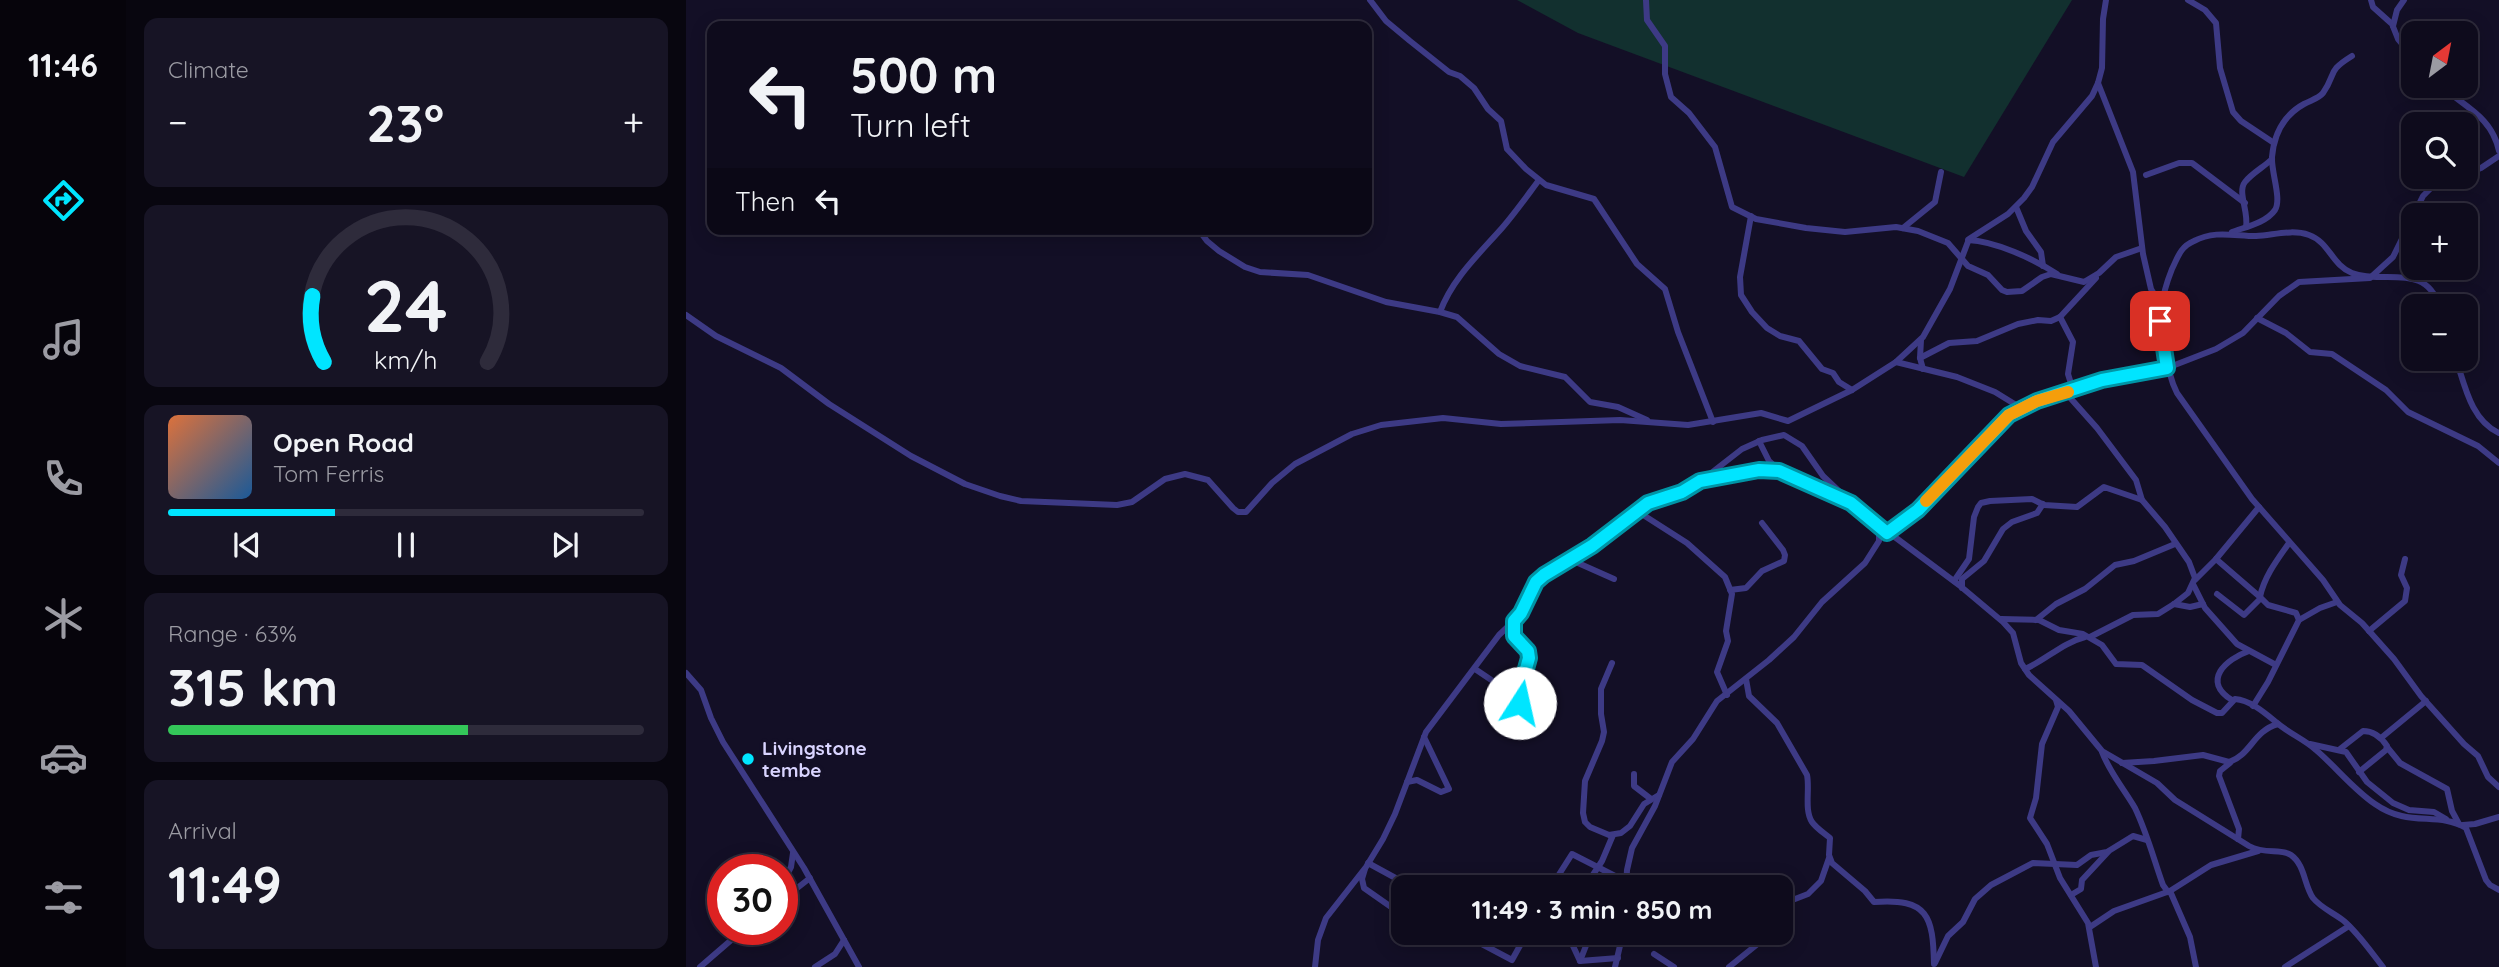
<!DOCTYPE html>
<meta charset="utf-8">
<style>
body{margin:0;font-family:Quicksand,sans-serif;background:#171425;color:#f1f3f6;height:100vh;display:flex;flex-direction:column;font-size:26px;white-space:nowrap}
*{box-sizing:border-box;margin:0}
p{font-size:23px;color:#9b9ba3}
.icon{flex:none;width:38px;height:38px;fill:none;stroke:currentColor;stroke-width:2;stroke-linecap:round;stroke-linejoin:round}
.map{position:relative;flex:1;overflow:hidden}
.details{display:flex;flex-direction:column;gap:18px;padding:18px;background:#08060f;width:560px}
.details>*{flex:none}
.top-card{position:absolute;left:21px;top:21px;width:665px;height:214px;border-radius:14px;box-shadow:0 4px 18px #0003,0 0 0 2px #2e2b3b;background:#0e0b1c;color:#f1f3f6;overflow:hidden}
.needle{width:46px;rotate:32deg}
.controls{position:absolute;left:1715px;top:21px;display:grid;gap:14px}
.controls a{display:grid;place-items:center;width:77px;height:77px;border-radius:14px;background:#0e0b1c;box-shadow:0 4px 18px #0003,0 0 0 2px #2e2b3b;font-size:35px}
.speed{position:absolute;left:21px;top:854px;display:flex;gap:14px;font-size:35px;font-weight:700;text-align:center}
.speed>*{display:grid;place-content:center;width:91px;height:91px;border-radius:50%;background:#0e0b1c;box-shadow:0 4px 18px #0003,0 0 0 2px #2e2b3b;line-height:1}
.speed .limit{border:10px solid #d22;background:#fff;color:#111}
.pin{position:absolute;display:grid;place-items:center;width:60px;height:60px;color:#fff;margin:-30px;border-radius:14px;box-shadow:0 4px 10px #0006}
.me{position:absolute;width:77px;margin:-38px;rotate:10deg;stroke-linejoin:round;filter:drop-shadow(0 0 5px #0008)}
.turn{display:flex;align-items:center;gap:24px;height:147px;padding:0 28px;font-size:32px}
.turn .icon{width:91px;height:91px;stroke-width:2.5}
.turn b{display:block;font-size:49px;line-height:60px}
.then{display:flex;align-items:center;height:66px;padding:0 28px;background:#0003;gap:14px;font-size:26px}
.big{font-size:52px;font-weight:700;line-height:1.1}
.details .card{flex:1;display:flex;flex-direction:column;justify-content:center;gap:10px;min-width:0;padding:0 24px;border-radius:14px;background:#171425}
.details .dial{align-items:center;gap:0}
.dial svg{height:182px;overflow:visible;fill:none;stroke:#2e2b3b;stroke-width:7;stroke-linecap:round;text-anchor:middle}
.dial text{fill:#f1f3f6;stroke:none}
.song{display:flex;align-items:center;gap:21px}
.cover{width:84px;height:84px;border-radius:10px;background:linear-gradient(135deg,hsl(20 70% 55%),hsl(210 70% 35%))}
.played{height:7px;border-radius:4px;background:linear-gradient(90deg,#00e5ff 35%,#2e2b3b 35%)}
.keys{display:flex;justify-content:space-around;direction:ltr}
.heat{display:flex;justify-content:space-between;align-items:center;font-size:38px;direction:ltr}
.charge{height:10px;border-radius:5px;background:linear-gradient(90deg,#34c759 63%,#2e2b3b 0)}
.trip{position:absolute;left:705px;top:875px;width:402px;height:70px;border-radius:14px;background:#0e0b1c;box-shadow:0 4px 18px #0003,0 0 0 2px #2e2b3b;font-weight:700;line-height:70px;text-align:center}
main{display:flex;flex:1;min-height:0}
.dock{display:flex;flex-direction:column;width:126px;justify-content:space-around;align-items:center;background:#06040b;color:#9b9ba3}
.dock .icon{width:49px;height:49px}
.dock .active{color:#00e5ff}
.dock b{font-size:32px;color:#f1f3f6}
.map>svg:first-child{display:block}
</style>
<main>
<nav class="dock">
<b>11:46</b>
<svg class="icon active" aria-label="directions" viewBox="0 0 24 24"><path d="M12 3l9 9-9 9-9-9zM9 14v-3h6M13 9l2 2-2 2"/></svg>
<svg class="icon" aria-label="music" viewBox="0 0 24 24"><path d="M9 18V5l10-2v13"/><circle cx="6" cy="18" r="3"/><circle cx="16" cy="16" r="3"/></svg>
<svg class="icon" aria-label="phone" viewBox="0 0 24 24"><path d="M5 4h4l2 5-3 2q2 4 5 5l2-3 5 2v4C11 20 4 13 5 4z"/></svg>
<svg class="icon" aria-label="climate" viewBox="0 0 24 24"><path d="M12 3v18M4 7l16 10M4 17L20 7"/></svg>
<svg class="icon" aria-label="car" viewBox="0 0 24 24"><path d="M5 17H2v-5l4-1 3-4h7l3 4 3 1v5h-3M9 17h6M6 11h13"/><circle cx="7" cy="17" r="2"/><circle cx="17" cy="17" r="2"/></svg>
<svg class="icon" aria-label="filters" viewBox="0 0 24 24"><path d="M4 7h16M4 17h16"/><circle cx="9" cy="7" r="2"/><circle cx="15" cy="17" r="2"/></svg>
</nav>
<section class="details">
<div class="card"><p>Climate</p>
<div class="heat"><a>−</a><b class="big">23°</b><a>+</a></div>
</div>
<div class="card dial"><svg viewBox="0 0 100 80">
<path d="M14 69A42 42 0 1 1 86 69"/>
<path d="M14 69A42 42 0 0 1 9 40" stroke="#00e5ff"/>
<text x="50" y="56" font-size="32" font-weight="700">24</text>
<text x="50" y="72" font-size="11">km/h</text>
</svg></div>
<div class="card">
<div class="song"><i class="cover"></i><div><b>Open Road</b><p>Tom Ferris</p></div></div>
<div class="played"></div>
<div class="keys"><svg class="icon" aria-label="previous" viewBox="0 0 24 24"><path d="M18 5L8 12l10 7zM5 5v14"/></svg><svg class="icon" aria-label="pause" viewBox="0 0 24 24"><path d="M8 5v14M16 5v14"/></svg><svg class="icon" aria-label="next" viewBox="0 0 24 24"><path d="M6 5l10 7-10 7zM19 5v14"/></svg></div>
</div>
<div class="card"><p>Range · 63%</p><b class="big">315 km</b><div class="charge"></div></div>
<div class="card"><p>Arrival</p><b class="big">11:49</b></div>
</section>
<div class="map">
<svg width="1813" height="967" viewBox="0 0 1813 967">
<rect width="100%" height="100%" fill="#130f26"/>
<path fill="#12302f" d="M831 0H1386L1278 177 892 33Z"/>
<g fill="none" stroke-linecap="round" stroke-linejoin="round">
<g stroke="#3d3a85" stroke-width="6">
<path d="M684 0 700 21 724 41 763 72 774 76 788 88 802 109 815 121 821 149 840 169 860 185 908 199 951 264 979 289 992 332 1027 422"/>
<path d="M960 0 961 20 979 46V74L985 97 1003 113 1029 147 1046 207 1070 219 1120 228 1159 232 1210 227 1232 231 1262 243 1282 266 1302 275 1316 290 1321 292 1336 291 1356 277 1365 274 1398 282 1413 273 1430 257 1456 248"/>
<path d="M1502 0 1519 10 1530 23 1534 68 1547 112 1555 121 1588 143"/>
<path d="M1685 0 1687 7 1706 24 1712 39 1727 57"/>
<path d="M1707 26 1711 10 1718 0"/>
<path d="M1412 83 1447 172 1457 254 1465 289 1475 305"/>
<path d="M1755 86C1779 107 1806 117 1813 151"/>
<path d="M1780 174 1795 168 1813 156"/>
<path d="M1460 175 1493 163H1506L1559 203"/>
<path d="M1330 207 1340 231 1355 252 1357 266"/>
<path d="M1065 216 1054 277 1055 295 1066 312 1081 328 1094 336 1113 341 1136 369 1147 373 1153 382 1166 390"/>
<path d="M1560 227C1563 212 1551 192 1559 182 1566 173 1578 167 1586 159"/>
<path d="M1217 228 1249 202 1255 172"/>
<path d="M512 229 521 241 533 251 559 267 574 272 622 275 700 302 754 312 771 317 813 354 834 366 879 377 904 402 932 407 961 420"/>
<path d="M1546 232C1559 227 1580 223 1589 210 1596 199 1585 172 1586 157 1588 134 1598 115 1618 104 1625 100 1632 99 1637 93 1651 73 1640 72 1666 56"/>
<path d="M1282 240C1309 241 1348 259 1371 274"/>
<path d="M1753 306C1740 262 1698 285 1666 273 1646 265 1643 242 1623 235 1606 229 1588 235 1570 236 1548 236 1529 230 1508 241 1494 247 1492 257 1486 269 1474 299 1473 316 1479 347 1482 364 1483 377 1491 393L1566 499 1637 580 1654 605 1676 623 1708 659 1735 696 1778 744 1792 756 1802 777 1813 787"/>
<path d="M754 312C766 279 793 254 816 228 829 213 841 196 853 180"/>
<path d="M0 315 30 336 95 368 143 404 225 456 279 484 314 496 335 501 431 505 446 502 479 479 499 474 522 480 547 508 552 512H560L586 483 609 464 666 434 695 425 757 418 815 424 934 420 1002 425 1075 413 1102 421 1166 390 1210 362 1237 337 1264 289 1283 239 1322 214 1338 198 1346 187 1367 142 1406 96 1412 83 1416 68 1417 19 1420 0"/>
<path d="M1374 317 1387 342 1382 374 1387 390"/>
<path d="M1571 318 1600 333 1624 352 1646 354 1700 390 1722 412 1792 446 1813 463"/>
<path d="M1235 340 1234 358 1237 369"/>
<path d="M1234 358 1263 343 1291 341 1332 324 1352 320 1365 321 1374 317 1410 278"/>
<path d="M1770 359C1779 386 1785 420 1813 433"/>
<path d="M1210 362 1271 377 1309 392 1335 408"/>
<path d="M1379 392 1411 428 1450 480 1456 500 1479 527 1503 562 1509 578 1502 593 1488 604 1472 614 1447 615 1404 637"/>
<path d="M1073 441 1083 461 1099 475 1160 501"/>
<path d="M1016 481 1074 470 1091 471"/>
<path d="M951 511 1001 543 1039 577 1046 594 1040 631 1042 641 1031 672 1041 695"/>
<path d="M1201 533 1232 510 1284 454 1306 435 1323 415 1335 408 1416 380 1481 368 1530 349 1557 333 1593 296 1613 282 1684 278 1707 257 1737 196 1746 187 1772 177"/>
<path d="M883 559 928 579"/>
<path d="M1530 559 1574 597"/>
<path d="M1509 580 1530 559 1573 507"/>
<path d="M1268 581 1283 559 1288 517 1292 507 1295 503 1304 501 1346 499 1358 505 1391 507 1418 487 1456 500"/>
<path d="M1507 584 1519 608 1551 644 1590 665"/>
<path d="M1276 588V579L1298 561 1317 529 1326 522 1351 513 1357 504"/>
<path d="M1044 590 1060 588 1076 571 1098 561 1099 555 1097 550 1076 523"/>
<path d="M1531 594 1558 615 1574 599"/>
<path d="M1488 604 1504 607 1517 604"/>
<path d="M1315 619 1353 620 1373 630 1397 634 1416 645 1430 664 1456 665 1506 700 1531 713H1536L1549 699C1564 700 1579 713 1590 722 1602 733 1618 739 1630 750 1650 767 1667 789 1689 804 1723 828 1751 811 1780 828L1800 880 1804 885 1813 890"/>
<path d="M1350 620 1370 604 1399 589 1429 565 1448 561 1489 544"/>
<path d="M1613 620 1634 608 1651 602"/>
<path d="M828 621V636L842 651 843 658 838 676 840 687 834 703V720"/>
<path d="M1683 631 1719 601 1721 588 1715 575 1719 559"/>
<path d="M926 663 915 689V714L918 732 916 741 899 781 897 813 899 822 904 827 923 835 935 833 944 826 958 804 973 795"/>
<path d="M789 669 835 700"/>
<path d="M1339 669C1360 660 1376 643 1399 637"/>
<path d="M0 673 15 690 25 718 37 742 118 868 173 967"/>
<path d="M1060 679 1063 696 1091 723 1121 775C1124 789 1118 810 1126 822 1130 828 1138 833 1144 838L1143 855 1146 863 1179 891 1188 902C1242 898 1247 916 1248 964"/>
<path d="M1370 700 1372 707 1356 744 1350 798 1344 818 1361 844 1374 878 1402 923 1410 967"/>
<path d="M1546 700C1515 681 1540 659 1563 651"/>
<path d="M1567 706 1582 682 1613 620 1610 613 1582 605 1574 597C1578 577 1591 560 1603 543"/>
<path d="M1695 738 1740 701"/>
<path d="M1624 744 1660 752 1681 782 1707 803 1723 810 1748 812 1760 819"/>
<path d="M1701 747 1714 763 1761 789 1766 811 1773 824"/>
<path d="M1654 749 1677 731C1688 731 1695 737 1701 746L1700 750 1673 772"/>
<path d="M1416 752C1424 773 1438 789 1449 808 1461 833 1468 860 1477 885L1482 892"/>
<path d="M1436 763 1468 761 1517 755 1543 762C1565 755 1567 731 1592 724"/>
<path d="M1544 763 1534 771 1533 776 1553 829 1552 839"/>
<path d="M948 774V786L965 799"/>
<path d="M721 782 731 780 755 792 763 789 738 737"/>
<path d="M1777 825 1789 824 1813 817"/>
<path d="M682 863 726 887"/>
<path d="M679 869 676 879 678 888 718 916"/>
<path d="M96 884 105 867 107 853"/>
<path d="M865 887 886 854 933 878 940 876"/>
<path d="M899 887 916 861 927 835"/>
<path d="M927 887 931 877"/>
<path d="M940 887 941 870 946 848 969 806 986 762 1007 739 1031 701 1083 660 1108 637 1136 602 1179 563 1193 541V526"/>
<path d="M1484 891 1504 937 1510 967"/>
<path d="M1385 895 1395 889 1396 880 1422 852"/>
<path d="M96 900 124 878"/>
<path d="M1096 904 1122 894 1135 881 1143 858"/>
<path d="M1404 927 1428 911 1484 891 1525 865 1572 851"/>
<path d="M743 933 761 941 768 933"/>
<path d="M775 933 826 960 841 933"/>
<path d="M881 933 894 961 932 958"/>
<path d="M968 954 988 967"/>
<path d="M894 961 905 933"/>
<path d="M1249 963 1262 936 1277 922 1289 899 1305 885 1347 863 1391 865 1405 855 1421 852 1447 836 1461 840"/>
<path d="M14 967 58 929"/>
<path d="M129 967 149 954 158 940"/>
<path d="M629 967 632 940 640 918 680 867 697 839 709 814 740 732 813 635 832 617 854 578 906 546 963 503 996 492 1011 484 1056 449 1076 440 1098 435 1116 446 1137 476 1174 511 1273 585 1317 622 1327 633 1335 663 1343 675 1383 711 1416 751 1471 783 1489 800 1563 846C1579 855 1595 848 1605 855 1619 865 1618 885 1627 898 1635 908 1648 913 1658 921 1673 934 1685 952 1697 967"/>
<path d="M929 967 937 933"/>
<path d="M1043 967 1079 938 1081 933"/>
<path d="M1599 967 1663 926"/>
</g>
</g>
<g fill="none" stroke-linecap="round" stroke-linejoin="round">
<defs>
<path id="route" d="M834 703 840 687 838 676 843 658 842 651 828 636V621L835 613 850 582 858 575 906 546 962 503 996 492 1014 481 1073 470 1093 471 1165 503 1201 533 1232 510 1323 415 1351 401 1416 380 1481 368 1474 321"/>
</defs>
<use href="#route" stroke="#0095a6" stroke-width="18"/>
<use href="#route" stroke="#00e5ff" stroke-width="12"/>
<path stroke="#f59e0b" stroke-width="12" d="M1240 501 1323 415 1351 401 1382 392"/>
</g>
<circle fill="#00e5ff" stroke="#130f26" stroke-width="2.5" cx="62" cy="759" r="7"/>
<g text-anchor="middle" stroke-width="7" stroke-linejoin="round" paint-order="stroke">
<g font-size="19" font-weight="bold" fill="#d9d4ff" stroke="#130f26" text-anchor="start">
<text x="76" y="755">Livingstone<tspan x="76" dy="22">tembe</tspan></text>
</g>
</g>
</svg>
<div class="controls">
<a><svg class="needle" viewBox="-14 -14 28 28"><path d="M0-13l5 13h-10z" fill="#e53935"/><path d="M0 13l5-13h-10z" fill="#9b9ba3"/></svg></a>
<a><svg class="icon" aria-label="search" viewBox="0 0 24 24"><circle cx="10" cy="10" r="6"/><path d="M15 15l6 6"/></svg></a>
<a>+</a>
<a>−</a>
</div>
<div class="speed"><div class="limit">30</div></div>
<div class="pin" style="left:1474px;top:321px;background:#d93025"><svg class="icon" aria-label="arrive" viewBox="0 0 24 24"><path d="M6 21V4h12l-3 4 3 4H6"/></svg></div>
<svg class="me" style="left:834px;top:703px" viewBox="-20 -20 40 40"><circle r="19" fill="#fff"/><path d="M0-13L10 11 0 6-10 11z" fill="#00e5ff"/></svg>
<div class="trip">11:49 · 3 min · 850 m</div>
<div class="top-card">
<div class="turn"><svg class="icon" aria-label="left" viewBox="0 0 24 24"><path d="M17 20v-9H6M10 6l-5 5 5 5"/></svg><div><b>500 m</b>Turn left</div></div>
<div class="then">Then<svg class="icon" aria-label="left" viewBox="0 0 24 24"><path d="M17 20v-9H6M10 6l-5 5 5 5"/></svg></div>
</div>
</div>
</main>
